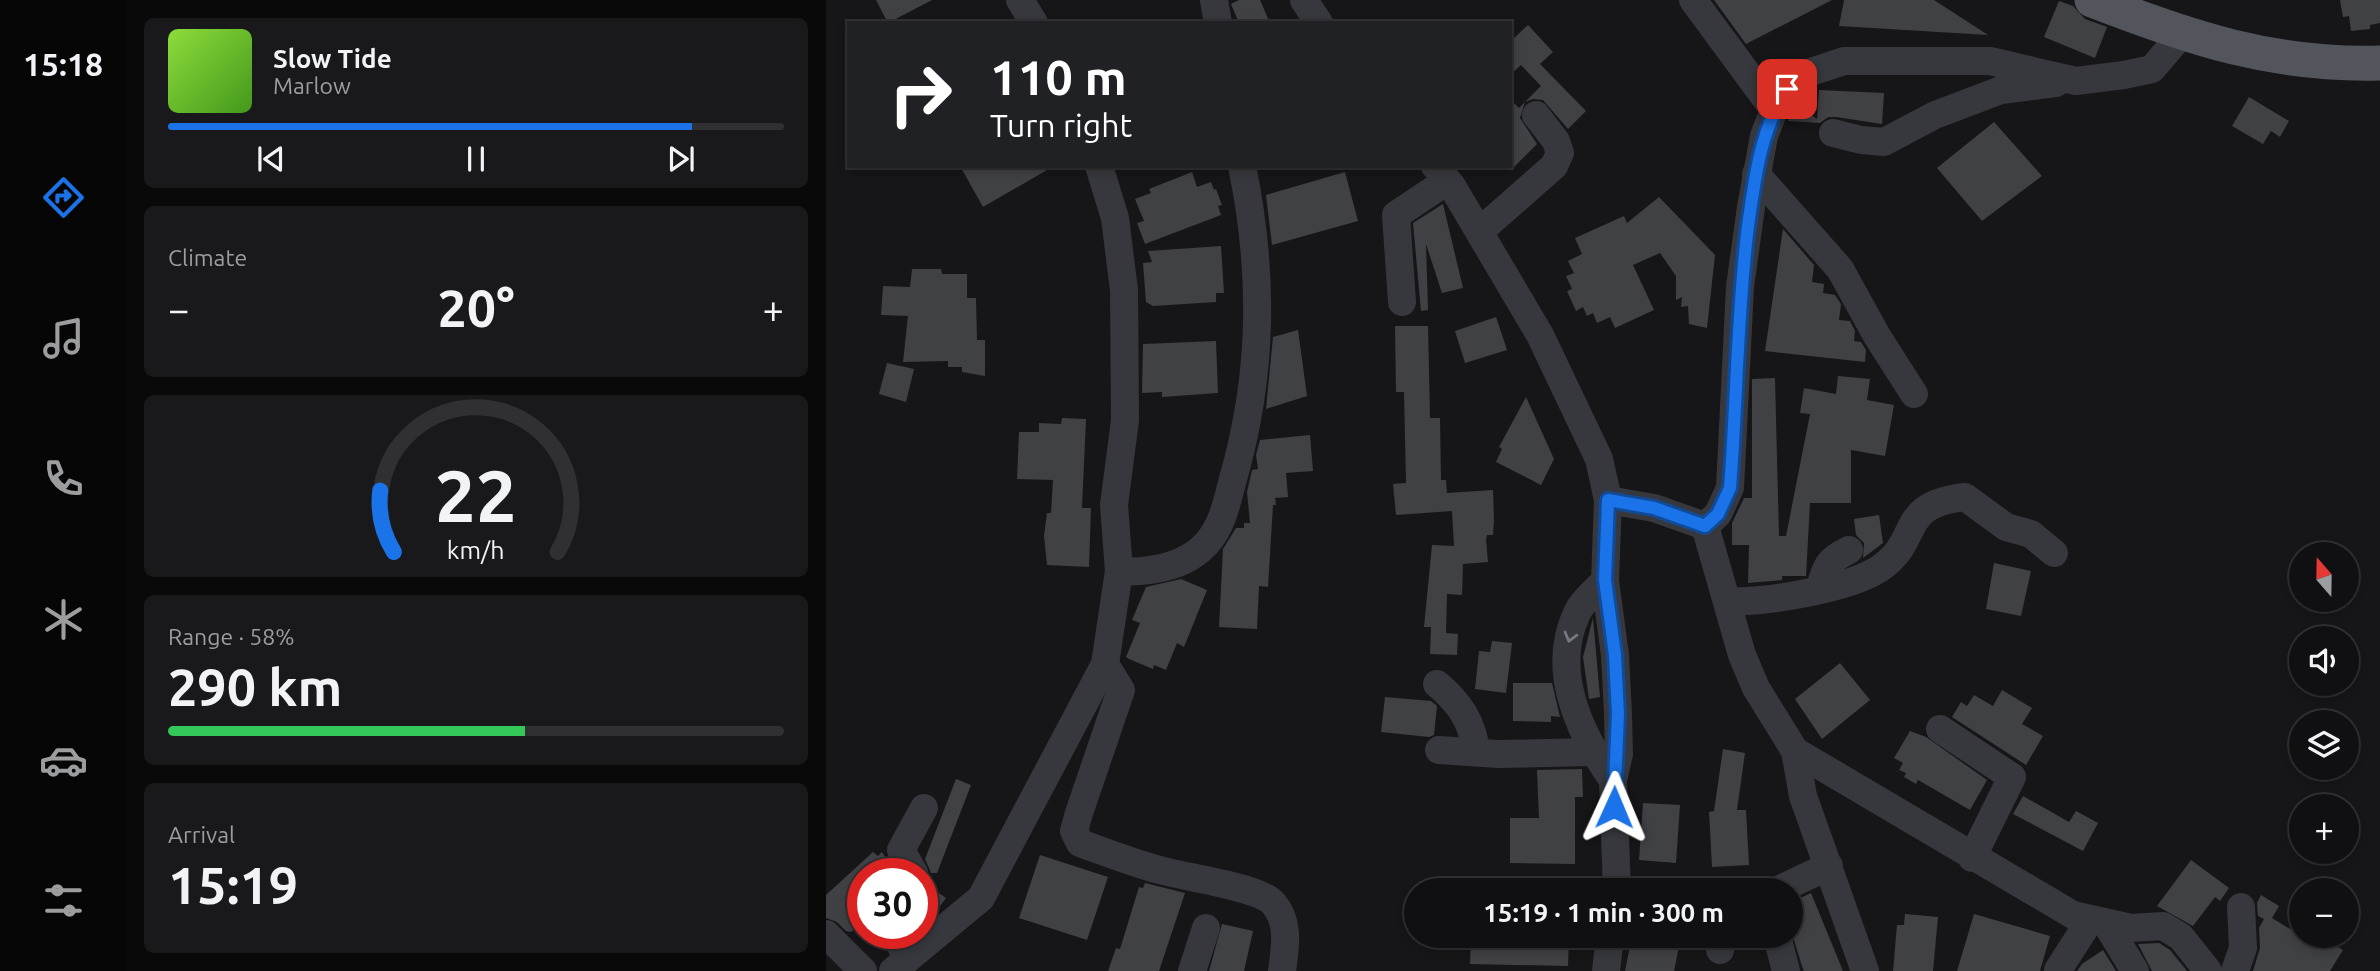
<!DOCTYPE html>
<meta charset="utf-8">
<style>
body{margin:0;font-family:Ubuntu,sans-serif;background:#19191b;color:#f1f3f6;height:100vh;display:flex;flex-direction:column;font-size:26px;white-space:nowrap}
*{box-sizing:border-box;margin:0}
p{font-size:23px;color:#9c9d9f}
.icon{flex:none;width:38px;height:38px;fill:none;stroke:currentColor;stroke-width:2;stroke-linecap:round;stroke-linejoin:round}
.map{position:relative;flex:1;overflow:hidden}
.drawer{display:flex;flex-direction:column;gap:18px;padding:18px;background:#09090a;width:700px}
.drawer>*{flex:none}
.hud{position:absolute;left:21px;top:21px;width:665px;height:147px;border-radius:0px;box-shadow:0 4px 10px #0003,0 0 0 2px #303032;background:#202124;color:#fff;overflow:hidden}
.needle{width:46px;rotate:340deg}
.fabs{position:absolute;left:1463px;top:542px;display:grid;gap:14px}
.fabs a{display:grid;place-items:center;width:70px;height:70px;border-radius:50%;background:#101012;box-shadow:0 4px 10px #0003,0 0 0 2px #303032;font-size:35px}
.speed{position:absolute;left:21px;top:858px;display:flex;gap:14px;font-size:35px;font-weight:700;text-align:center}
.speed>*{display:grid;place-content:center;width:91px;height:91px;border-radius:50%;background:#101012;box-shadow:0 4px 10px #0003,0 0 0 2px #303032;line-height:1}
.speed .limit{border:10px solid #d22;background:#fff;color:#111}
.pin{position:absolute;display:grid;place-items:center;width:60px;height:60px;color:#fff;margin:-30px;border-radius:14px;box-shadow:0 4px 10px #0006}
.me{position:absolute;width:77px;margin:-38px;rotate:1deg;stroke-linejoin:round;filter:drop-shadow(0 0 5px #0008)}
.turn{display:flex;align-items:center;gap:24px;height:147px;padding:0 28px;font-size:32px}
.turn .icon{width:91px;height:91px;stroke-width:2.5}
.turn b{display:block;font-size:49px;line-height:60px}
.big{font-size:52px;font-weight:700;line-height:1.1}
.drawer .card{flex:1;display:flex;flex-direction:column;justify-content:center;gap:10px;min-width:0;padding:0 24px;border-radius:10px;background:#19191b}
.drawer .dial{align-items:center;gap:0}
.dial svg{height:182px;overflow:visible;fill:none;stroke:#303032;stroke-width:7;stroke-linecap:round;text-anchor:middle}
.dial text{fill:#f1f3f6;stroke:none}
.song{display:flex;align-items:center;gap:21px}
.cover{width:84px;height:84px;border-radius:10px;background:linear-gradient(135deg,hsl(90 70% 55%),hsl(100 70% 35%))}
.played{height:7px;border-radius:4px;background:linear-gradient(90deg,#1a73e8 85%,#303032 85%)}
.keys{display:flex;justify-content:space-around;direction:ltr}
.heat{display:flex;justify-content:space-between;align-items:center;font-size:38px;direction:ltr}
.charge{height:10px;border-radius:5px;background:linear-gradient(90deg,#34c759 58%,#303032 0)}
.trip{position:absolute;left:578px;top:878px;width:399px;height:70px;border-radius:35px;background:#101012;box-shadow:0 4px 10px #0003,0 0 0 2px #303032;font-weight:700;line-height:70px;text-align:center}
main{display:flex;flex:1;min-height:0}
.tabs{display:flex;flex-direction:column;width:126px;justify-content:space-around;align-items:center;background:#060607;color:#9c9d9f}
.tabs .icon{width:49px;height:49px}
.tabs .current{color:#1a73e8}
.tabs b{font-size:32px;color:#f1f3f6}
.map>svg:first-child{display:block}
</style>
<main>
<nav class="tabs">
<b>15:18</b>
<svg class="icon current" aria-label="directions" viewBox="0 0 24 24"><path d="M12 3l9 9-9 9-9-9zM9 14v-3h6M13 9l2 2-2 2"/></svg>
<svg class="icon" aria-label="music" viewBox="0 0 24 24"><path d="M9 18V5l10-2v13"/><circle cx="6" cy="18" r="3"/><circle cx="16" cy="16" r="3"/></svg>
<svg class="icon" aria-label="phone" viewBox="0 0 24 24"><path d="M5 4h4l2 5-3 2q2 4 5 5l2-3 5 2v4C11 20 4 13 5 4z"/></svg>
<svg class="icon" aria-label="climate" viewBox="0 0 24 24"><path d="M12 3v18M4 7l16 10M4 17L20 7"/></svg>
<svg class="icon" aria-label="car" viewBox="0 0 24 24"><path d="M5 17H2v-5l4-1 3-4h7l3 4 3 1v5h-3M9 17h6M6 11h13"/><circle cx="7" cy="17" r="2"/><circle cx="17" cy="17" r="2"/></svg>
<svg class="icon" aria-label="filters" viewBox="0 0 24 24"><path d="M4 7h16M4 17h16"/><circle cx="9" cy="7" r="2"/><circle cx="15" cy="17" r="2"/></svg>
</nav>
<section class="drawer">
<div class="card">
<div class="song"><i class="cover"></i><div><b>Slow Tide</b><p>Marlow</p></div></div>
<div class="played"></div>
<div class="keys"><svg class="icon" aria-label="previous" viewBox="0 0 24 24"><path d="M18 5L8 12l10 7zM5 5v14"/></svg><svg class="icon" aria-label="pause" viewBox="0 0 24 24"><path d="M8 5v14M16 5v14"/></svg><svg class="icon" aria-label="next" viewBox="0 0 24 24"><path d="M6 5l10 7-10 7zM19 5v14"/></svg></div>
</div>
<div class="card"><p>Climate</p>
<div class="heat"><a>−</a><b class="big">20°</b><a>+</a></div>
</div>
<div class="card dial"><svg viewBox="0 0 100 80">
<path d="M14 69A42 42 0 1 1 86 69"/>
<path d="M14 69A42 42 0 0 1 8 42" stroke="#1a73e8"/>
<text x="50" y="56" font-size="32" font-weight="700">22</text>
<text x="50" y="72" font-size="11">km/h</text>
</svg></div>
<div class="card"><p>Range · 58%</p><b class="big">290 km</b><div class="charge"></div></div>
<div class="card"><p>Arrival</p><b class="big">15:19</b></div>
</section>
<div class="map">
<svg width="1554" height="971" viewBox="0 0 1554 971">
<rect width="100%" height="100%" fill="#161618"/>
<g fill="#404145">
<path d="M50 0H106L62 23Z"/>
<path d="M413 0H434L444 23H413L405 4Z"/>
<path d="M888 0H1006L920 44Z"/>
<path d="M1018 0H1108L1162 35 1013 26Z"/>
<path d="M1514 0H1554V23L1544 25V29L1525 31 1523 16 1517 17Z"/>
<path d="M1233 1 1247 6 1259 19 1281 27 1269 58 1218 37Z"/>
<path d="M702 25 727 52 714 64 760 111 742 129 717 100 707 99 699 102 694 118 711 144 684 171V99L693 108 715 86 695 65 684 75V36L688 38Z"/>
<path d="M993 90 1058 93 1056 124 1010 117H1002L994 123 962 121 971 104 991 119Z"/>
<path d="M1423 97 1463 121 1454 137 1445 131 1437 144 1406 126Z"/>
<path d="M1168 122 1216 176 1156 221 1111 168Z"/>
<path d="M134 166H228L157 207Z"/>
<path d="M366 172 371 187 385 182 388 190 390 189 396 205 392 206 395 215 319 244 311 223 318 221 309 199 325 193 323 189Z"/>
<path d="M519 172 532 221 446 245 440 195Z"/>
<path d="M833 197 889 255 881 328 863 324 862 306 855 307 856 297 850 300V276L834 253 807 265 828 310 789 328 784 317 771 323 767 313 761 316 757 307 750 311 741 291 746 289 740 276 748 273 742 261 756 254 749 238 798 216 801 223Z"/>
<path d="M617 204 637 288 616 293 600 244 602 310 595 311 587 223Z"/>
<path d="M957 229 988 265 986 282 998 284 997 293 1009 295 1015 304 1013 320 1024 321 1029 331 1028 341 1035 342 1040 350 1039 362 939 351Z"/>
<path d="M395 246 398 293H390V302L327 306 320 302 317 263 326 262 322 251Z"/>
<path d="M86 269H115L116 274H141V298H150L151 340H159V376L136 372V367H122V361L77 362 82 316 55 315 57 286 84 287Z"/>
<path d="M670 317 681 350 639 363 629 331Z"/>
<path d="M569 326H602L604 418H614L615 480H620L621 493 667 490 668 521 667 535H661L660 540 662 562 637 564 636 595 621 594 620 633 632 634 631 655 604 654 605 627H598L606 545 628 546 626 511 570 515 567 484 580 483 578 392H570Z"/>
<path d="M472 330 481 396 440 409 447 337Z"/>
<path d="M390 341 392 393 336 397V392L316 393 317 344Z"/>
<path d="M61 363 88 369 80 402 53 394Z"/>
<path d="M1012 376 1044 379 1041 400 1068 405 1059 456 1025 450V503H984L980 576H956V580L922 583 923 545H906V523L918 498H926V379L949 378 953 536H960L984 414 974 413 978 388 1010 394Z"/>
<path d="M700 397 728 459 715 485 670 462 676 449 673 447Z"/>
<path d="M236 418 260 419 256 508H265L263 567 221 565 218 536 221 513H225L227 480 191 479 193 432H213V423L235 424Z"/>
<path d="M484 435 487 471 460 473 462 497 449 498 450 505H447L442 587 433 586 431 629 393 627 397 549 410 528H418V523H424L421 492 426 470 432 469 430 455 434 440Z"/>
<path d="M1053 515 1057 543 1037 558 1038 543 1030 535 1028 519Z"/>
<path d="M1168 563 1205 571 1195 616 1160 609Z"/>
<path d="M355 579 381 590 358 647 351 643 340 670 328 665 327 669 303 659 300 657 314 623 306 620 320 587Z"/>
<path d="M767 618 774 697 763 699 757 657Z"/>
<path d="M666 641 686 643 680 693 649 689 653 651 664 652Z"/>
<path d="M1014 663 1044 700 996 739 969 699Z"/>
<path d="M687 683H726L734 717 725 716V722L687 721Z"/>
<path d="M1176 690 1206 708 1196 724 1217 736 1200 765 1126 717 1135 702 1141 706 1148 695 1167 706Z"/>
<path d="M559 697 605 701 611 706 608 735 603 737 555 732Z"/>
<path d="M1084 731 1100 737 1161 780 1144 810 1092 780 1090 784 1078 777 1080 773 1073 770 1077 763 1068 758Z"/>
<path d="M897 749 919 753 911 810H920L923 865 886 867 883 812 888 811Z"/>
<path d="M756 769 757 797H749V864L684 863V818H713L711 770Z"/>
<path d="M130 779 145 785 111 873H105L99 859Z"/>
<path d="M1197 796 1243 822 1250 811 1272 823 1257 851 1187 814Z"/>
<path d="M817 803 854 805 850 863 813 860Z"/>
<path d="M47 852 52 856 56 852 69 873H37V921L25 932 20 931 11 922 0 918V895Z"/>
<path d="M214 855 282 877 261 940 193 918Z"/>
<path d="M1365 860 1403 888 1394 901 1389 897 1367 926 1331 906Z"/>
<path d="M319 883 359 893 333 971H282L290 948 294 949 313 887 317 888Z"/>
<path d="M107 889 120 898 106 917 96 910V904Z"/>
<path d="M985 893 1017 971H978L976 966 964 927V903Z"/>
<path d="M1435 895 1453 906 1446 918 1494 947 1499 939 1517 950 1504 971H1427L1434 948 1433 928 1438 919 1432 916 1431 903Z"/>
<path d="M1079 914 1112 917 1107 971H1067L1071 925H1078Z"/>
<path d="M1148 914 1224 936 1214 971H1131Z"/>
<path d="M396 924 427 931 418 971H383Z"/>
<path d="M645 936H743L742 966 644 964Z"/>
<path d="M806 936H855L848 971H799Z"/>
<path d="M1333 943 1344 950 1361 971H1326L1312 944Z"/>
<path d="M1277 950 1290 971H1251L1256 964Z"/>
</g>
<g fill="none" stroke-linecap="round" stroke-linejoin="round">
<g stroke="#37383d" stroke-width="28">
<path d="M194 0 208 23"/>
<path d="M388 0 392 23"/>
<path d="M478 0 493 23"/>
<path d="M867 0 948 110"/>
<path d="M1007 133 1035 140 1058 142 1109 115 1175 90 1230 83"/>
<path d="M273 166 289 218 298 290 299 420 288 505 293 571C323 573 360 567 381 543 397 525 401 501 407 479 437 374 438 273 416 166"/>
<path d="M609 166 626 186 714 335 773 459 782 500 779 581 789 655 792 714 793 754 787 780 791 891"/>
<path d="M930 174 1014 269 1051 336 1088 394"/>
<path d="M654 231 728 166 734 153 730 141 710 115"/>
<path d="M576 302 570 215 621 181"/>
<path d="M782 500 828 508 879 526"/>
<path d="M879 526 892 514 904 488 914 287 925 207 938 136 948 110 961 89 982 73 1018 61H1164L1250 81 1298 75 1326 69 1355 35"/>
<path d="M879 526 916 655 930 688 969 751 977 796 1039 971"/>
<path d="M779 581C770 590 756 602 751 613 724 670 753 733 787 780"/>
<path d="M994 589C999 567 1002 560 1023 550"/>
<path d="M901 601C938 603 1022 589 1053 569 1097 540 1069 505 1139 497L1180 527 1205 534 1228 553"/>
<path d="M279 664 295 690 253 813 248 831 254 843C279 852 305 862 330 869 355 877 434 886 448 904 464 923 459 948 456 971"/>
<path d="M611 684C634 703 647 723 650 752"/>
<path d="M1114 729 1186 777 1146 858"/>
<path d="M613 750 672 754 766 752"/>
<path d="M969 751 1247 915 1305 928 1337 926 1355 937 1382 971"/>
<path d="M88 873 75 850 98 808"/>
<path d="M950 891 1003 866"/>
<path d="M1281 925 1309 971"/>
<path d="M71 933 80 960"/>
<path d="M0 934 37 971"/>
<path d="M951 936 960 971"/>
<path d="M894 950 897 936"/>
<path d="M1232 970 1264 920"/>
<path d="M67 971 155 898 279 664 293 571"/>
<path d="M366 971 380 928"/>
<path d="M780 971 784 936"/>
<path d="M1409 971 1417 948 1415 907"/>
</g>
<path stroke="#53555c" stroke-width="35" d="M1266 0C1364 38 1447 66 1554 63"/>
</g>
<defs><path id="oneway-chevron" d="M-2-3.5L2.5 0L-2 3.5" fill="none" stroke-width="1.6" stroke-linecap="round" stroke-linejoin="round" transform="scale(1.75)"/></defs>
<use stroke="#757881" href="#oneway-chevron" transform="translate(744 637) rotate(105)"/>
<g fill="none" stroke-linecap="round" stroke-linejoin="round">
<defs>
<path id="route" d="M788 807 792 714 789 655 779 580 782 500 828 508 879 526 892 514 904 488C911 400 911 313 922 226 929 178 934 131 961 89"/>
</defs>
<use href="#route" stroke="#114b97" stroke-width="18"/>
<use href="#route" stroke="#1a73e8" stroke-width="12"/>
</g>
</svg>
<div class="fabs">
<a><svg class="needle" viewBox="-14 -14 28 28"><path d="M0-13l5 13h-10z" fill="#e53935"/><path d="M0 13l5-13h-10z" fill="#9c9d9f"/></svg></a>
<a><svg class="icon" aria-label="sound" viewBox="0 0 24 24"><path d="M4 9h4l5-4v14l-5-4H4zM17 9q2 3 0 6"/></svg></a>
<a><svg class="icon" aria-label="layers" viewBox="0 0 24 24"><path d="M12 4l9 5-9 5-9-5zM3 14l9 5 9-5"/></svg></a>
<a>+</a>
<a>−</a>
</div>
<div class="speed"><div class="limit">30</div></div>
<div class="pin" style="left:961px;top:89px;background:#d93025"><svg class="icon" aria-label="arrive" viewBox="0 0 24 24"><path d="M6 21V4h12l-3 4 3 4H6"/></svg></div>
<svg class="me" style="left:788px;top:807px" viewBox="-20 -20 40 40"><path d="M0-17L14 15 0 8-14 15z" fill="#1a73e8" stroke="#fff" stroke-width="4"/></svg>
<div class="trip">15:19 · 1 min · 300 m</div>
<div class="hud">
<div class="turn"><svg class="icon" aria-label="right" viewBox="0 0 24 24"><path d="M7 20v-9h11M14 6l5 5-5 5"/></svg><div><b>110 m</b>Turn right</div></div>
</div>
</div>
</main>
